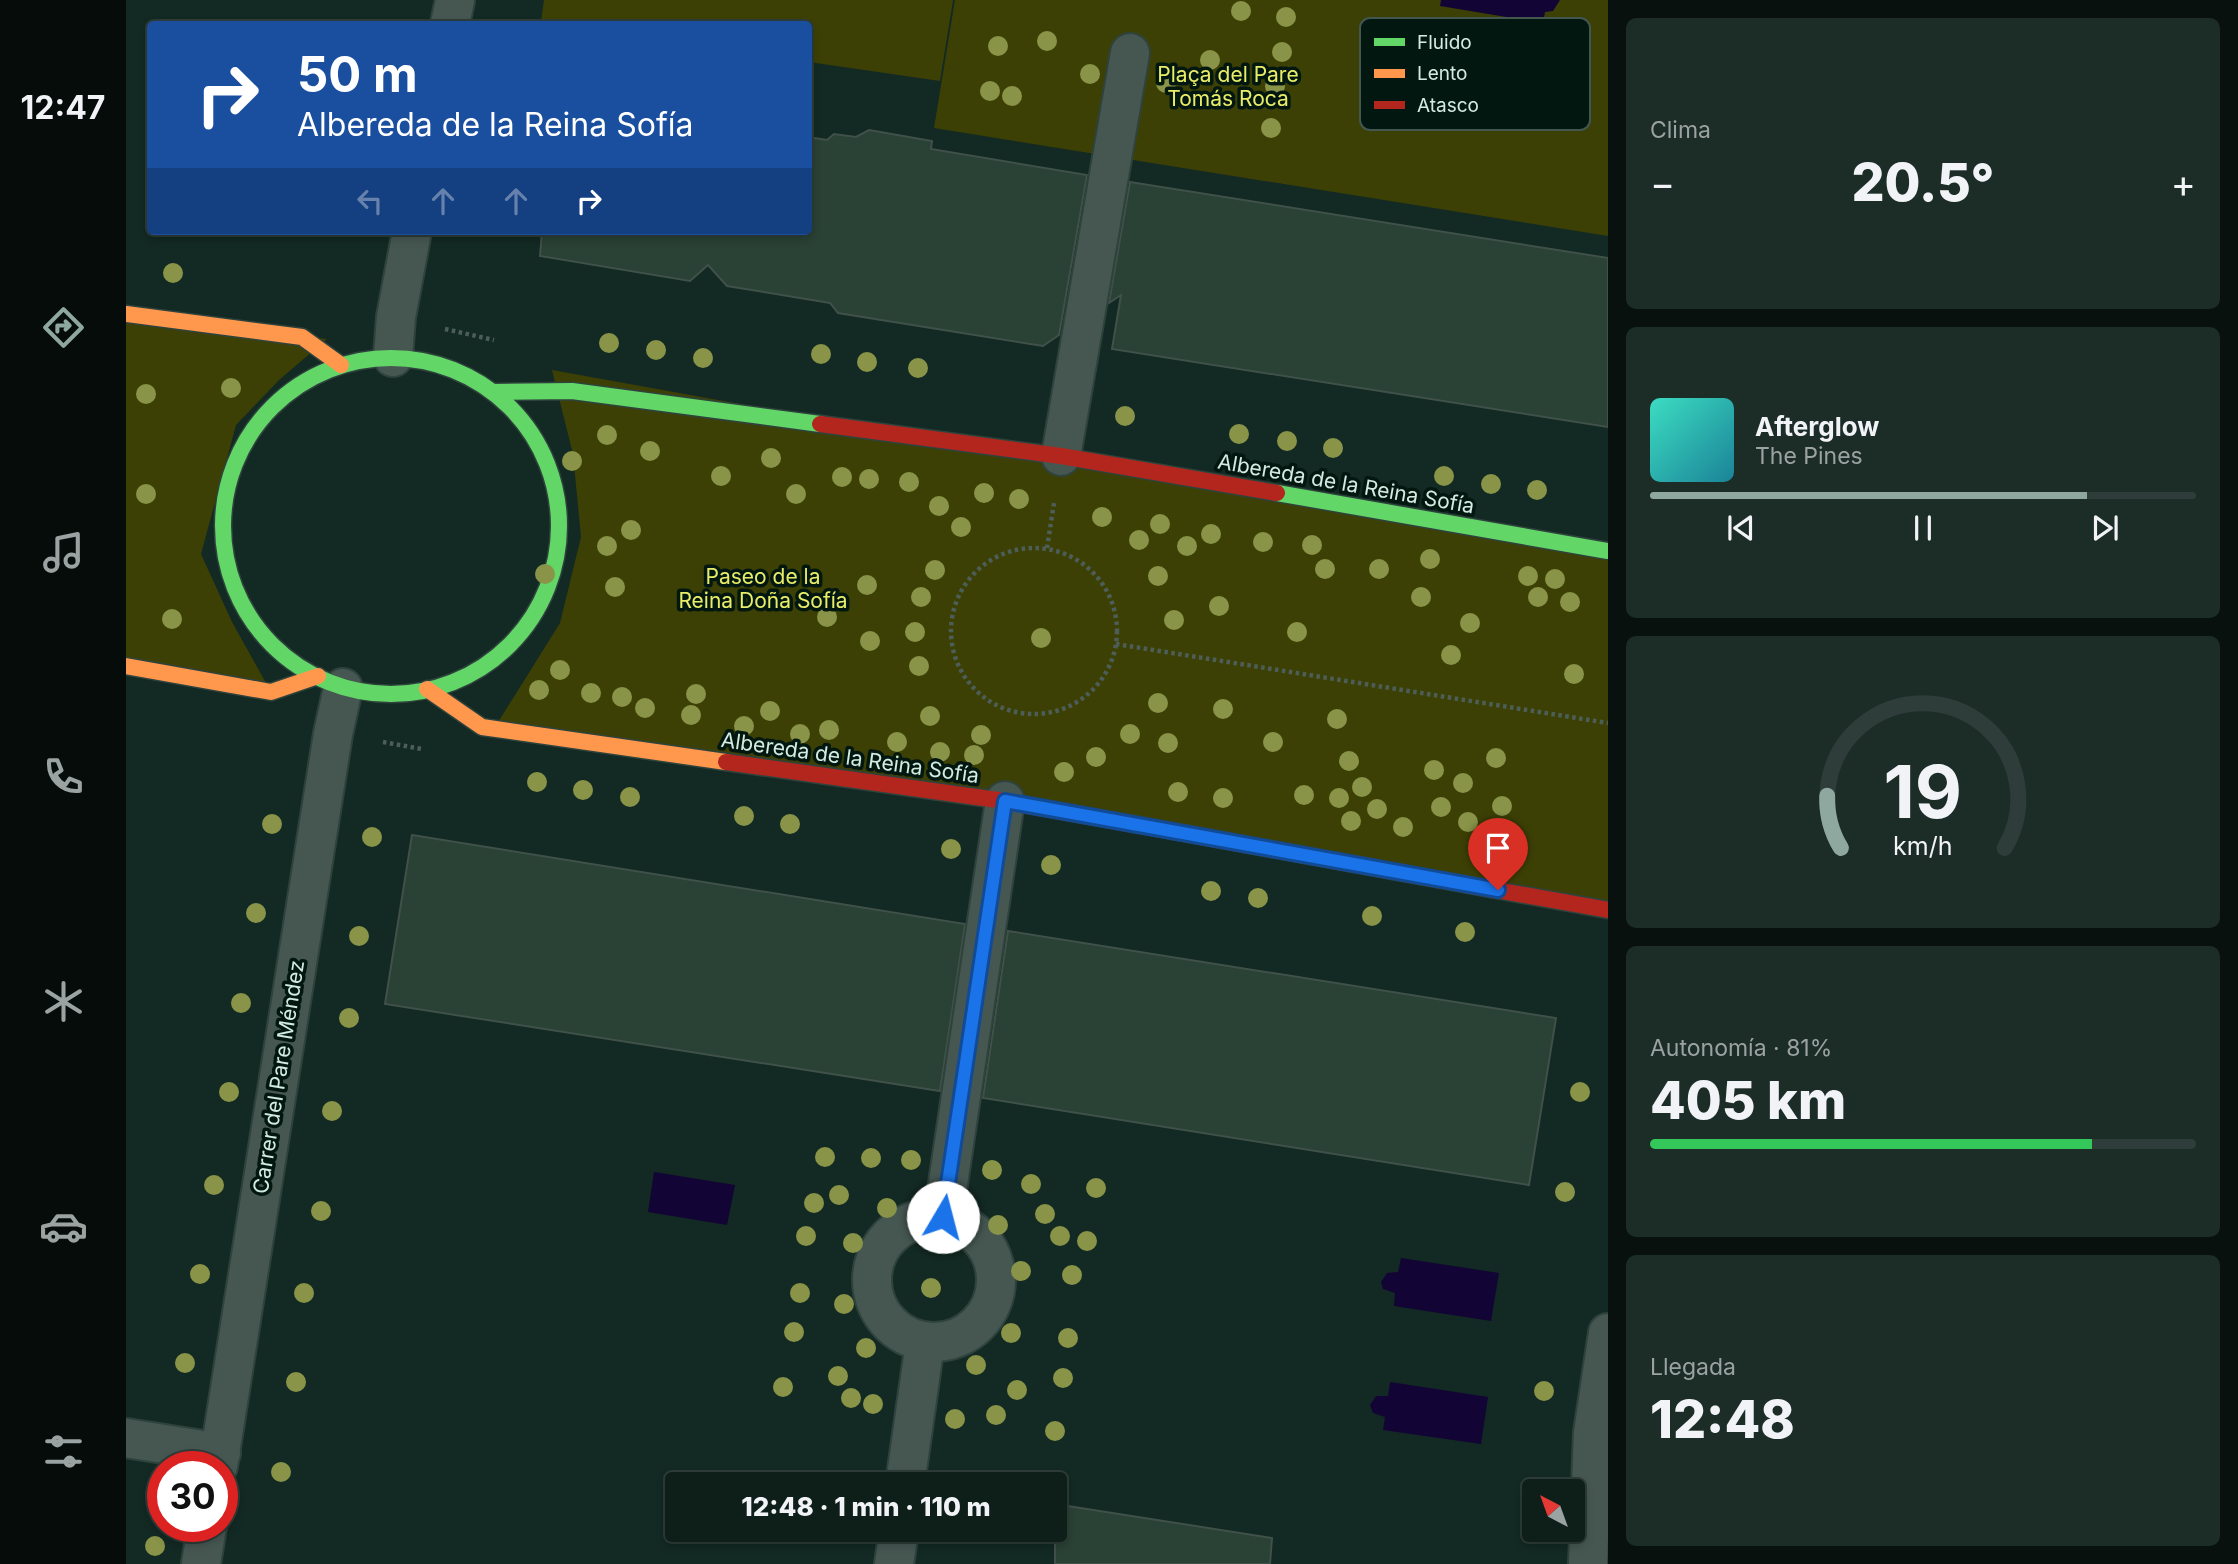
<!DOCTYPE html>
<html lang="es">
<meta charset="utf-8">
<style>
body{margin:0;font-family:Inter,sans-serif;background:#1c2c27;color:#f1f3f6;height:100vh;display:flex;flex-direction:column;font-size:26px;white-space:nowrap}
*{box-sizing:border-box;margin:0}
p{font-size:23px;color:#9ba2a2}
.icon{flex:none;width:38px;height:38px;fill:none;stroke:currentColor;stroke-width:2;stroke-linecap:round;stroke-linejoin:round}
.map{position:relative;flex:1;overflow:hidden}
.drawer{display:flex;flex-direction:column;gap:18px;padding:18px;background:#08110e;width:630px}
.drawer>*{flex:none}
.banner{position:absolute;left:21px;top:21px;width:665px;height:214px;border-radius:7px;box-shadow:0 4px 10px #0003,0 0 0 2px #2e3d39;background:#1a4fa0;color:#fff;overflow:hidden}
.needle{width:46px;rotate:319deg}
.tools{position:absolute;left:1396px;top:1479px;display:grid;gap:14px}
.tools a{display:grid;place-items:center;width:63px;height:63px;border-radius:7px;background:#0e1f1a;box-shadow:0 4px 10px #0003,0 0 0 2px #2e3d39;font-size:35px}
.speed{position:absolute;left:21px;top:1451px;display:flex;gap:14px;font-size:35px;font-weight:700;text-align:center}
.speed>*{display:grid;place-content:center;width:91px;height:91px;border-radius:50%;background:#0e1f1a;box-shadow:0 4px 10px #0003,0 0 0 2px #2e3d39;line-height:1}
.speed .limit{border:10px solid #d22;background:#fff;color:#111}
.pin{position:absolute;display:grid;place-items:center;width:60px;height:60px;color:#fff;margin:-72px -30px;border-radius:50% 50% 50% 0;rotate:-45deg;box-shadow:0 0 7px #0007}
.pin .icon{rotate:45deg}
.me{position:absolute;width:77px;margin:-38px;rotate:8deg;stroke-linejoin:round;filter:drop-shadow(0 0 5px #0008)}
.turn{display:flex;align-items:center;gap:24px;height:147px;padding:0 35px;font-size:32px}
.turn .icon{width:91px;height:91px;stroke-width:2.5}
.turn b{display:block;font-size:49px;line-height:60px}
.lanes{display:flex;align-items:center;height:66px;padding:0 35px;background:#0003;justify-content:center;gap:35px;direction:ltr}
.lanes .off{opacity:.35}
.big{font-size:52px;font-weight:800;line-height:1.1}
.drawer .tile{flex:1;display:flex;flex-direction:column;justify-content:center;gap:10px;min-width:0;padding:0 24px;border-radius:10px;background:#1c2c27}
.drawer .dial{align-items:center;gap:0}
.dial svg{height:182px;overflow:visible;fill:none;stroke:#2e3d39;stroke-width:7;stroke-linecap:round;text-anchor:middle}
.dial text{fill:#f1f3f6;stroke:none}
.song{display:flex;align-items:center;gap:21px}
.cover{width:84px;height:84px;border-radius:10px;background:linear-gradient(135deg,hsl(170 70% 55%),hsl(190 70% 35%))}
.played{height:7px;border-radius:4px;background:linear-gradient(90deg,#8fa89f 80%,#2e3d39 80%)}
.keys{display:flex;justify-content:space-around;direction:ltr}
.heat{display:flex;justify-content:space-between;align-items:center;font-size:38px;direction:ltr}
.charge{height:10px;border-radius:5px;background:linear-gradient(90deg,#34c759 81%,#2e3d39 0)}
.trip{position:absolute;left:539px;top:1472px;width:402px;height:70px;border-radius:7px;background:#0e1f1a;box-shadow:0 4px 10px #0003,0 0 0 2px #2e3d39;font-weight:800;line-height:70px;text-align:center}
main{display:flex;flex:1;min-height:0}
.tabs{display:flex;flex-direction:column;width:126px;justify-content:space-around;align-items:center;background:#060c0a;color:#9ba2a2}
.tabs .icon{width:49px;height:49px}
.tabs .on{color:#8fa89f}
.tabs b{font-size:32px;color:#f1f3f6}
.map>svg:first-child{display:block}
</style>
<main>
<nav class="tabs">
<b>12:47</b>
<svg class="icon on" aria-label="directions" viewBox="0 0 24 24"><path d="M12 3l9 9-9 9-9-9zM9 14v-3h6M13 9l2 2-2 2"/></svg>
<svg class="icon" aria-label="music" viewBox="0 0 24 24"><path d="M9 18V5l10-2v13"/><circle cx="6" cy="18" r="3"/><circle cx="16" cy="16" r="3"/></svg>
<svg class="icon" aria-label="phone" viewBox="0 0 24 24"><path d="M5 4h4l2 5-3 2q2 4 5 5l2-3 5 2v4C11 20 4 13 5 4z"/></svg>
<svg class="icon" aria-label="climate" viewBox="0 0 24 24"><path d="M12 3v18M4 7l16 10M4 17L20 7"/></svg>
<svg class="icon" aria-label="car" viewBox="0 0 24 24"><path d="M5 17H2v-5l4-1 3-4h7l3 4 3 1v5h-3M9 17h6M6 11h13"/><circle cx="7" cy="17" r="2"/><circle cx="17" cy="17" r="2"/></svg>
<svg class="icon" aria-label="filters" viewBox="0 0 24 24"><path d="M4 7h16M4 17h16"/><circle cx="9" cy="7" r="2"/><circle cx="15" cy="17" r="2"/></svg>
</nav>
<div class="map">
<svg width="1482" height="1564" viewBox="0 0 1482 1564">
<rect width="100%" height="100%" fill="#132923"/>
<g fill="#3d4005">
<path d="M418 0H827L814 81 683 62 682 24H430L415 22Z"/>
<path d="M829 0H1482V236L808 128Z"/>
<path d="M0 314 201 339 153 380 110 425 75 554 106 622 145 692 0 666Z"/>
<path d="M426 370 1482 560V907L369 727 434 623 455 537 447 454Z"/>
</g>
<g fill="#120434">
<path d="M1315 0H1434L1427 11 1419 12 1417 23 1314 6Z"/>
<path d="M528 1172 609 1185 601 1225 522 1212Z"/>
<path d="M1275 1258 1373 1273 1365 1321 1268 1306 1269 1293 1257 1289 1255 1282 1261 1273 1272 1272Z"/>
<path d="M1264 1382 1362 1397 1355 1444 1257 1430 1259 1417 1247 1413 1244 1405 1250 1396H1262Z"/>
</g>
<g fill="#2a4135" stroke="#405149" stroke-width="2">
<path d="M743 130 806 141 805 149 961 175 933 335 917 346 712 313 704 303 601 286 582 265 564 281 414 256 416 231H682V137L701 140 708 134 730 137Z"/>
<path d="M1004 182 1482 258V427L986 349 995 295 983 303Z"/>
<path d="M286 835 839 924 814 1091 259 1004Z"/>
<path d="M882 931 1430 1018 1403 1185 857 1098Z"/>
<path d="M929 1504 1146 1538 1144 1564H929Z"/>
</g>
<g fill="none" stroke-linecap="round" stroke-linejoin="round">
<defs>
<g id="street">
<path d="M324 24 329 0"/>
<path d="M267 357 270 317 286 231"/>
<path d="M935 456 1004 53"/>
<path d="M817 1217 879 801"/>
<circle cx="808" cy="1280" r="62"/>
<path d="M0 1438 95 1453"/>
<path d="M92 1466 207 734 217 688"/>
<path d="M779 1484 799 1343"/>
<path d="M75 1564 81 1526"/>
<path d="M768 1564 773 1530"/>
<path d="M1462 1564 1467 1433 1482 1333"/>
</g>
<g id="fast">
<circle cx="265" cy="526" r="168"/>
<path d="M367 392 446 391 694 424"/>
<path d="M1151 493 1482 551"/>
</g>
<g id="slow">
<path d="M0 314 176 337 215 365"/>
<path d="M0 666 145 692 192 676"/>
<path d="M301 689 356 727 600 762"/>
<path d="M1047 831 1365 889"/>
</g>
<g id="jam">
<path d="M694 424 935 456 1151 493"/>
<path d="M600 762 879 801 1047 831"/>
<path d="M1365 889 1482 910"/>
</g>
</defs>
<use href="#street" stroke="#2f433d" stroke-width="42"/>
<use href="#fast" stroke="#2f433d" stroke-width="19"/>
<use href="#slow" stroke="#2f433d" stroke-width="19"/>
<use href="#jam" stroke="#2f433d" stroke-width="19"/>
<g stroke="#4d5e58" stroke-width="4.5" stroke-dasharray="3.5 3.5" stroke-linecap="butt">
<path d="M319 329 368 340"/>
<circle cx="908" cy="631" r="83"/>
<path d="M921 548 928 503"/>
<path d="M990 644 1482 723"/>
<path d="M257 742 296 749"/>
</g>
<use href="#street" stroke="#465752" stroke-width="38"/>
<use href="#fast" stroke="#63d668" stroke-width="16"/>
<use href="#slow" stroke="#ff974d" stroke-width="16"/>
<use href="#jam" stroke="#b3261e" stroke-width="16"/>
</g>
<g fill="#899448">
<circle cx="1115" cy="11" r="10"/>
<circle cx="1160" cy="17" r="10"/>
<circle cx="921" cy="41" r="10"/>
<circle cx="872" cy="46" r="10"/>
<circle cx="1156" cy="52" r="10"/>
<circle cx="1084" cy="60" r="10"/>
<circle cx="964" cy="74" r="10"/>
<circle cx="1040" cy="83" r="10"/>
<circle cx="1149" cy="86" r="10"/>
<circle cx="864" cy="91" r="10"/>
<circle cx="886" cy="96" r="10"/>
<circle cx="1145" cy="128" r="10"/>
<circle cx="47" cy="273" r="10"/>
<circle cx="483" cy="343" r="10"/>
<circle cx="530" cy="350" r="10"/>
<circle cx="695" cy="354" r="10"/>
<circle cx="577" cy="358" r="10"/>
<circle cx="741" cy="362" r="10"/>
<circle cx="792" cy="368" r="10"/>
<circle cx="105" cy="388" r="10"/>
<circle cx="20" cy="394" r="10"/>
<circle cx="999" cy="416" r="10"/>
<circle cx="1113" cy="434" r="10"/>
<circle cx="481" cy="435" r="10"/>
<circle cx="1161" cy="441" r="10"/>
<circle cx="1207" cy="448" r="10"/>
<circle cx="524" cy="451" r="10"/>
<circle cx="645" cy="458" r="10"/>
<circle cx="446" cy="461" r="10"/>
<circle cx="595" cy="476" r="10"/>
<circle cx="1318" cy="476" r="10"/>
<circle cx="716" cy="477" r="10"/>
<circle cx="743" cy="479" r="10"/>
<circle cx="783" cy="482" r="10"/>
<circle cx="1365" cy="484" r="10"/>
<circle cx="1411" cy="490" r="10"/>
<circle cx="858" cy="493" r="10"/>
<circle cx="20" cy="494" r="10"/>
<circle cx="670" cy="494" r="10"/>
<circle cx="893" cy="499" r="10"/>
<circle cx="813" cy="506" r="10"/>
<circle cx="976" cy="517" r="10"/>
<circle cx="1034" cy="524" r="10"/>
<circle cx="835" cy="527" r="10"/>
<circle cx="505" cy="530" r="10"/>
<circle cx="1085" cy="534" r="10"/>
<circle cx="1013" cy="540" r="10"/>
<circle cx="1137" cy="542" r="10"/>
<circle cx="1186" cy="545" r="10"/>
<circle cx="481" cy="546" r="10"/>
<circle cx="1061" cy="546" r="10"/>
<circle cx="1304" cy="559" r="10"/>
<circle cx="1199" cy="569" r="10"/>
<circle cx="1253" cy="569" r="10"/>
<circle cx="809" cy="570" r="10"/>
<circle cx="419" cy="574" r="10"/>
<circle cx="1032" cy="576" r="10"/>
<circle cx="1402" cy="576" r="10"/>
<circle cx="1429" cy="579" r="10"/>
<circle cx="741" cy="585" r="10"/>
<circle cx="489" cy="587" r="10"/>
<circle cx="795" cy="597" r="10"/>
<circle cx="1295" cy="597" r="10"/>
<circle cx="1412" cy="597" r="10"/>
<circle cx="1444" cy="602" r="10"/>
<circle cx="1093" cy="606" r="10"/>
<circle cx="701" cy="617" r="10"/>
<circle cx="46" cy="619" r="10"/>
<circle cx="1048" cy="620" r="10"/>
<circle cx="1344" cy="623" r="10"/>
<circle cx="789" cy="632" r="10"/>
<circle cx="1171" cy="632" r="10"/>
<circle cx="915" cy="638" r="10"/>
<circle cx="744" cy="641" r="10"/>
<circle cx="1325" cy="655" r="10"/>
<circle cx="793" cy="666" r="10"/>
<circle cx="434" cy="670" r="10"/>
<circle cx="1448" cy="674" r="10"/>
<circle cx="413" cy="690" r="10"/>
<circle cx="465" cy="693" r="10"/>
<circle cx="570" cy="694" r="10"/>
<circle cx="496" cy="697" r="10"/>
<circle cx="1032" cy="703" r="10"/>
<circle cx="519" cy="708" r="10"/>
<circle cx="1097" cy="709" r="10"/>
<circle cx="644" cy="711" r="10"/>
<circle cx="565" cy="715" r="10"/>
<circle cx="804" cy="716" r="10"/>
<circle cx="1211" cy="719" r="10"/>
<circle cx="618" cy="726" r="10"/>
<circle cx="703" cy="730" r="10"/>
<circle cx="674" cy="734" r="10"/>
<circle cx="1004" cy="734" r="10"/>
<circle cx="855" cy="735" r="10"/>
<circle cx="771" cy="742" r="10"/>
<circle cx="1147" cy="742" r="10"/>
<circle cx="1042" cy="743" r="10"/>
<circle cx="814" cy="752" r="10"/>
<circle cx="848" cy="755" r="10"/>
<circle cx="970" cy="757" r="10"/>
<circle cx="1370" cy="758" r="10"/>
<circle cx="1223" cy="761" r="10"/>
<circle cx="1308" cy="770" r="10"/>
<circle cx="938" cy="772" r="10"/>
<circle cx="411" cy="782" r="10"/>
<circle cx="1337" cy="783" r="10"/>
<circle cx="1236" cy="787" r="10"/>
<circle cx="457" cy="790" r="10"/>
<circle cx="1052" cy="792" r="10"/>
<circle cx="1178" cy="795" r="10"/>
<circle cx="504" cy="797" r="10"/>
<circle cx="1097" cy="798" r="10"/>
<circle cx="1213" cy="798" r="10"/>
<circle cx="1376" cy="806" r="10"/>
<circle cx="1315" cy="807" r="10"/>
<circle cx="1251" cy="809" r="10"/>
<circle cx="618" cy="816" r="10"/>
<circle cx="1225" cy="821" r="10"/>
<circle cx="1342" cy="822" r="10"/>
<circle cx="146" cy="824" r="10"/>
<circle cx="664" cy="824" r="10"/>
<circle cx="1277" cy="827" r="10"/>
<circle cx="246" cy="837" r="10"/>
<circle cx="825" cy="849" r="10"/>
<circle cx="925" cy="865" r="10"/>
<circle cx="1085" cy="891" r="10"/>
<circle cx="1132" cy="898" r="10"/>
<circle cx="130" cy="913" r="10"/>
<circle cx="1246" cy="916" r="10"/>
<circle cx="1339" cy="932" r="10"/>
<circle cx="233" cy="936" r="10"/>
<circle cx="115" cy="1003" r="10"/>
<circle cx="223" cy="1018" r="10"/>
<circle cx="103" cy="1092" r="10"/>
<circle cx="1454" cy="1092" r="10"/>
<circle cx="206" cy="1111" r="10"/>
<circle cx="699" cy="1157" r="10"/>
<circle cx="745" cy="1158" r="10"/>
<circle cx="785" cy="1160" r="10"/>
<circle cx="866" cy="1170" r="10"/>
<circle cx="905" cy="1184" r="10"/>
<circle cx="88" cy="1185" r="10"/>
<circle cx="970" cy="1188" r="10"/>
<circle cx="1439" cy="1192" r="10"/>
<circle cx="713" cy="1195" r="10"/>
<circle cx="688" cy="1203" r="10"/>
<circle cx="761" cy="1208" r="10"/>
<circle cx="195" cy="1211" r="10"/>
<circle cx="919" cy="1214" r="10"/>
<circle cx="872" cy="1225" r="10"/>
<circle cx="680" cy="1236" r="10"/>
<circle cx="934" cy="1236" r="10"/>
<circle cx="961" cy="1241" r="10"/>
<circle cx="727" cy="1243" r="10"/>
<circle cx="895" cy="1271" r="10"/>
<circle cx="74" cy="1274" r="10"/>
<circle cx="946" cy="1275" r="10"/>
<circle cx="805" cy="1288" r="10"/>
<circle cx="178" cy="1293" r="10"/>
<circle cx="674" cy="1293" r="10"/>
<circle cx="718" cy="1304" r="10"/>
<circle cx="668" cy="1332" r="10"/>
<circle cx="885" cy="1333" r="10"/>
<circle cx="942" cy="1338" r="10"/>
<circle cx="740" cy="1348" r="10"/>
<circle cx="59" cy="1363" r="10"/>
<circle cx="850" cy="1365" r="10"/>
<circle cx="712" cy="1376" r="10"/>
<circle cx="937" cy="1378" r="10"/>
<circle cx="170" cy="1382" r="10"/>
<circle cx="657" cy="1387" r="10"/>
<circle cx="891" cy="1390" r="10"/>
<circle cx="1418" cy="1391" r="10"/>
<circle cx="725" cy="1398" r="10"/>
<circle cx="747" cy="1404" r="10"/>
<circle cx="870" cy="1415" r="10"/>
<circle cx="829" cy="1419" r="10"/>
<circle cx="929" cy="1431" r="10"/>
<circle cx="155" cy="1472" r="10"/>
<circle cx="29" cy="1546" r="10"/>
</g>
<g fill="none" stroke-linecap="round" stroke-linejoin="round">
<defs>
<path id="route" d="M817 1217 879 801 1372 890"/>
</defs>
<use href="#route" stroke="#114b97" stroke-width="18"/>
<use href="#route" stroke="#1a73e8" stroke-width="12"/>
</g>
<g text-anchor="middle" stroke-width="7" stroke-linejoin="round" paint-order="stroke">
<g font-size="21" fill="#e9ec67" stroke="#031711">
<text x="1102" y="82">Plaça del Pare<tspan x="1102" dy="24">Tomás Roca</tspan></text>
<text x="637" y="584">Paseo de la<tspan x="637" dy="24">Reina Doña Sofía</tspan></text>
</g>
<g font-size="21" fill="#d2ece2" stroke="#031711">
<text transform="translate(1220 484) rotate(10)" y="7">Albereda de la Reina Sofía</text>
<text transform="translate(724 758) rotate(8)" y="7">Albereda de la Reina Sofía</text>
<text transform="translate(153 1077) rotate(-81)" y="7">Carrer del Pare Méndez</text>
</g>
</g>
<rect x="1234" y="18" width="230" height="112" rx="10" fill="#031711" stroke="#415750" stroke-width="2"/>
<rect x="1248" y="38" width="31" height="8" fill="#63d668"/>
<rect x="1248" y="69" width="31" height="9" fill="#ff974d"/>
<rect x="1248" y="101" width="31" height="8" fill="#b3261e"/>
<g font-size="19" fill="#d2ece2">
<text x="1291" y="49">Fluido</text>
<text x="1291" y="80">Lento</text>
<text x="1291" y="112">Atasco</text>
</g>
</svg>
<div class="tools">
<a><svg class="needle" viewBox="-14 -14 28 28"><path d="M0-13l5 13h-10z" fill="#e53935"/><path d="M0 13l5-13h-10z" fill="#9ba2a2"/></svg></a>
</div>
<div class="speed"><div class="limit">30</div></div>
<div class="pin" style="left:1372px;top:890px;background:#d93025"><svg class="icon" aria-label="arrive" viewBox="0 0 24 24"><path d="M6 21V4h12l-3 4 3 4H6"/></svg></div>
<svg class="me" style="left:817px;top:1217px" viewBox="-20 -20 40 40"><circle r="19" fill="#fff"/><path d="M0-13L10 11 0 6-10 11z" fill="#1a73e8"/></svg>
<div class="trip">12:48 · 1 min · 110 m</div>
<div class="banner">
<div class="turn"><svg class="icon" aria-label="right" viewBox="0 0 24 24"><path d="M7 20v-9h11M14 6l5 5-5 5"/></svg><div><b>50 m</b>Albereda de la Reina Sofía</div></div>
<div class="lanes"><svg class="icon off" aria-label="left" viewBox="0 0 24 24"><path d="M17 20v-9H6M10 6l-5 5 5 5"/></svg><svg class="icon off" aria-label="ahead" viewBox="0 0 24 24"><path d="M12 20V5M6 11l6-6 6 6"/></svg><svg class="icon off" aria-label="ahead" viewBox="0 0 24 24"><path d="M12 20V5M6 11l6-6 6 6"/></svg><svg class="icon" aria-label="right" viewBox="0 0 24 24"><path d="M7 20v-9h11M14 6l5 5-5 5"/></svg></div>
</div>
</div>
<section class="drawer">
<div class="tile"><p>Clima</p>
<div class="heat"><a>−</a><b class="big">20.5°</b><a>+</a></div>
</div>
<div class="tile">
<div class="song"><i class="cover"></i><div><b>Afterglow</b><p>The Pines</p></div></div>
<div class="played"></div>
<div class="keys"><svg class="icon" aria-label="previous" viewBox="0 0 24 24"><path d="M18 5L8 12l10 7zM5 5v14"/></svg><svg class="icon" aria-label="pause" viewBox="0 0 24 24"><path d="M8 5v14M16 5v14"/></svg><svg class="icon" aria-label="next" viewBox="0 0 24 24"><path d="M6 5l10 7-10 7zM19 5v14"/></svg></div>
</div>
<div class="tile dial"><svg viewBox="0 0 100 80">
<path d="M14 69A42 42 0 1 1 86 69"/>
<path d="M14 69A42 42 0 0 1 8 46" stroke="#8fa89f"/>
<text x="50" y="56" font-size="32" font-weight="700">19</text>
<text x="50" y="72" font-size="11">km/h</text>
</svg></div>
<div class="tile"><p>Autonomía · 81%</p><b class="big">405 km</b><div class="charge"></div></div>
<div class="tile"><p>Llegada</p><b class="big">12:48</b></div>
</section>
</main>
